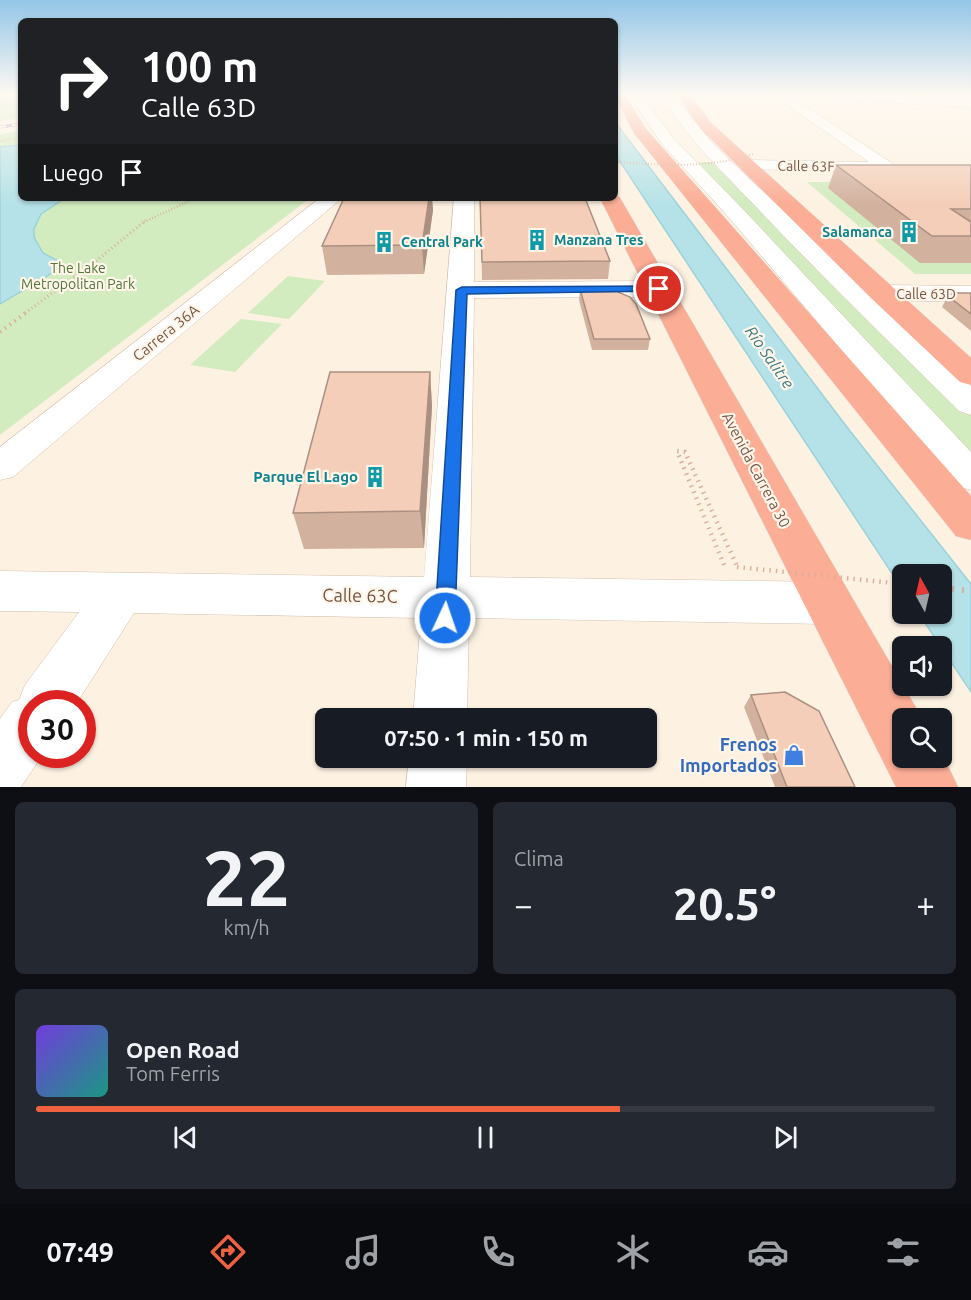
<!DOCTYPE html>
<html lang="es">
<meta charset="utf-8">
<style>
body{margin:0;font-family:Ubuntu,sans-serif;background:#242831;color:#f1f3f6;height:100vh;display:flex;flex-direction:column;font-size:22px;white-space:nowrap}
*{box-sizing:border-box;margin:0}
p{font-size:20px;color:#9ea1a6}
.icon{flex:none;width:33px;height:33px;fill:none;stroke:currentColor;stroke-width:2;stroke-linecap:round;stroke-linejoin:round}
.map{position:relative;height:787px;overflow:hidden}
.details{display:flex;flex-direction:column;gap:15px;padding:15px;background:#0d0f14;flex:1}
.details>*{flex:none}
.top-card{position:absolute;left:18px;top:18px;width:600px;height:183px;border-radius:9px;box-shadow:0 2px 4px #0004;background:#202124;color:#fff;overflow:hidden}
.needle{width:39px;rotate:352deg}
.tools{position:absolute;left:892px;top:564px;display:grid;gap:12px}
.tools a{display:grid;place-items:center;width:60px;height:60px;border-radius:9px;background:#171b24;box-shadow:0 2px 4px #0004;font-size:30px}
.speed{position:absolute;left:18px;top:690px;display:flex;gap:12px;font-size:30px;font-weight:700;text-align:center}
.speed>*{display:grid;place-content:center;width:78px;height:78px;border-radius:50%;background:#171b24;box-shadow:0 2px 4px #0004;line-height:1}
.speed .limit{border:9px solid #d22;background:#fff;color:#111}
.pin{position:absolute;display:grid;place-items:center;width:51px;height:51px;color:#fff;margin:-26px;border:3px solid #fff;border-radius:50%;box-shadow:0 2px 6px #0007}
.me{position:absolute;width:66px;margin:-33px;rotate:3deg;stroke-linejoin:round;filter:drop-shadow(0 0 4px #0008)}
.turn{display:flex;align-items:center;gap:21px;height:126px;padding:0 24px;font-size:27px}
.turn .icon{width:78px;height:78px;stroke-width:2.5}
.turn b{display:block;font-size:42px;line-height:51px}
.then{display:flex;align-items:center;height:57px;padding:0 24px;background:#0003;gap:12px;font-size:22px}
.big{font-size:45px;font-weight:700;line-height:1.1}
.details .tile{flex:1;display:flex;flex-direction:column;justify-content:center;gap:9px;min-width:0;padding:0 21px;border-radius:9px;background:#242831}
.details .dial{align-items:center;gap:0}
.dial b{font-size:78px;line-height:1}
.song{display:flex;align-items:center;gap:18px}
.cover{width:72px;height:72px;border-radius:9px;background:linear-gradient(135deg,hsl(260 70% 55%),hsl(170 70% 35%))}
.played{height:6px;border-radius:3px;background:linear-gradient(90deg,#ee6240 65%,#363941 65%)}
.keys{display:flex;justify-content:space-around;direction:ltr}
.heat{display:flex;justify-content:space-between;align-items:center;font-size:33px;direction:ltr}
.details .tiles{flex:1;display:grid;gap:15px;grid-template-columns:1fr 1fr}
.tile:last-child{grid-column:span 2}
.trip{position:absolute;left:315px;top:708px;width:342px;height:60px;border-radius:9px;background:#171b24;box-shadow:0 2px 4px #0004;font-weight:700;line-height:60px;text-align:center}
.tab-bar{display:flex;height:96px;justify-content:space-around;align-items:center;background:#090b0e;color:#9ea1a6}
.tab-bar .icon{width:42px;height:42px}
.tab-bar .selected{color:#ee6240}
.tab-bar b{font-size:27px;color:#f1f3f6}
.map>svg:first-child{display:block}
</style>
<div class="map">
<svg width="971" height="787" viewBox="0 0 971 787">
<rect width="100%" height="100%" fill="#fdf2e2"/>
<g fill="#d2ebbf">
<path d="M0 95H21V118L0 121Z"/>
<path d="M21 131V198H310L0 435V134Z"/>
<path d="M698 162H712L971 412V465Z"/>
<path d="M807 182H971L920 263H971V274H915Z"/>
<path d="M288 276 325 281 289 319 248 313Z"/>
<path d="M241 319 282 324 235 372 190 365Z"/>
</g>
<g fill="#b5e2e8" stroke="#9bd2da" stroke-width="1.5">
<path d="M615 122 850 431 971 584V692L919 614H942V574H903V590L615 154Z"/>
<path d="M21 145V198H65L41 214 34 229V237L43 253 62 263 59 269 0 304V147Z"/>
</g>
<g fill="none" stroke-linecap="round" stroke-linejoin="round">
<defs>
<g id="minor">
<path d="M629 95H641L673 138 739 205 971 452V490L957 486 725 213 662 144Z"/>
<path d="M661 95H673L713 144 869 292 872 287 881 285 971 286V302L877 300 971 386V415L959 411C892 344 824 279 759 210 724 173 687 139 661 95Z"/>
<path d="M773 95H788L898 167 895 171 889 172 742 169 739 165 742 161 748 160 869 162Z"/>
<path d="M811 95H896L971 99V107L817 99Z"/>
<path d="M320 198H342L13 477 0 480V447Z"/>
<path d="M454 198H474V282L659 281 668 284 672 289 668 294 659 297 474 298 470 577 827 582 844 588 851 603 844 618 827 624 469 618 467 718H413L421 618 134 613 76 704H32V754H43L21 787H0V719L12 702 19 700 25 685 79 612 0 611V571L424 577Z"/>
<path d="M409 758H467L466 787H406Z"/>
</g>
<g id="highway">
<path d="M615 95H625L645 128 971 496V540L956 536 634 133Z"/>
<path d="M678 95H691L710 122 971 358V385L960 382 872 299 700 128Z"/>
<path d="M615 193 620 198 922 718H903V758H942V754L958 787H896L600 198H615Z"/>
</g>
</defs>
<use href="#minor" stroke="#d1bbab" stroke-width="1"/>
<use href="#highway" stroke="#dbd3cf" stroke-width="1"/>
<path stroke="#d9b19b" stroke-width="1.5" stroke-dasharray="1 2" stroke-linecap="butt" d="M0 141 21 138"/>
<path stroke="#d9b19b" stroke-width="2" stroke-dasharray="1 2" stroke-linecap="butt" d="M144 222 196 198"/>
<path stroke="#d9b19b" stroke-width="3" stroke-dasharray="1 3" stroke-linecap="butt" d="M25 313 95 262 146 220"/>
<path stroke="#d9b19b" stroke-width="4" stroke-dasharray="1.5 4.5" stroke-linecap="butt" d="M0 332 27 312"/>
<path stroke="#d9b19b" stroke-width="4.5" stroke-dasharray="1.5 5" stroke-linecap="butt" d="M724 565 677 451 685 452 737 566"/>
<path stroke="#d9b19b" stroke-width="6" stroke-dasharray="2 8" stroke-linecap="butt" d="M942 588 971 591"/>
<use href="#minor" fill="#fff" fill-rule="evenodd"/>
<use href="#highway" fill="#fbad95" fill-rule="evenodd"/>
<defs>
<path id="rail" d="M0 127 21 124"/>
</defs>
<use href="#rail" stroke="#b4a0c7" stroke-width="3"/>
<use href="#rail" stroke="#fff6e9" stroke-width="2" stroke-dasharray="6" stroke-linecap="butt"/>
<path stroke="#d9b19b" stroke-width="2" stroke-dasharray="1 2" stroke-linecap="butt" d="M615 162C661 165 708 169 753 154"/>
<path stroke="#d9b19b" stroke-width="4.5" stroke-dasharray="1.5 5" stroke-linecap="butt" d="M737 567 903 584"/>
</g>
<g fill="#d2b19e">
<path d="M836 165H971V263H920L828 188Z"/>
<path d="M344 198H432L433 210 424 274 327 275 322 246Z"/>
<path d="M480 198 610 261 608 279 482 280Z"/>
<path d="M580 289 618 292 650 339 648 350H592L579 300Z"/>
<path d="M971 293V331L942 307 948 296Z"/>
<path d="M430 372 432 406 424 548 304 549 293 513Z"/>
<path d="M751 695 855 787H775L744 707Z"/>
</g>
<g fill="#ab9081">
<path d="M429 198H432L433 210 424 274 422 245Z"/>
<path d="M430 372 432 406 424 548 420 511Z"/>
</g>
<g fill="#f4ceb8" stroke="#ab9081" stroke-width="1.5">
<path d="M836 165H971V209H951L971 222V236H932Z"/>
<path d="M344 198H429L422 245 322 246Z"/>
<path d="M480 198H585L610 261 482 262Z"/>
<path d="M580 289H617L618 292 630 297 636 304 650 339H594Z"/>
<path d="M953 293H971V314L948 296Z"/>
<path d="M330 372H430L420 511 293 513Z"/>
<path d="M785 692 819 711 855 787H787L751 695Z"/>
</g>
<linearGradient id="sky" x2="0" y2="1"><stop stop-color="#93c6e8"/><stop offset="0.46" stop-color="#fef9f2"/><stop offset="1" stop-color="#fef9f2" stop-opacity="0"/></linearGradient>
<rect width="971" height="205" fill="url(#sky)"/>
<path fill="#1a73e8" stroke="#114b97" stroke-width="1.5" d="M659 286 663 287V291L467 294 455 618 452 624 445 627 438 624 435 618 456 290 462 287Z"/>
<defs>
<symbol id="building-bare" viewBox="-9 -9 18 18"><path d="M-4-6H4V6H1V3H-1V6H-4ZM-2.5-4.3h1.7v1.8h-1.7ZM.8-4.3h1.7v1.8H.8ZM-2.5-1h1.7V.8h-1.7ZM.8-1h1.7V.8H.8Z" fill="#0f9aa8" stroke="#fff6e9" stroke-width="2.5" paint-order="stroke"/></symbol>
<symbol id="shop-bare" viewBox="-9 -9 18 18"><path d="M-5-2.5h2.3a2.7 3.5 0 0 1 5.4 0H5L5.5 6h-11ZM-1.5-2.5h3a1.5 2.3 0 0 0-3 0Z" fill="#3f7fe0" stroke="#fff6e9" stroke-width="2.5" paint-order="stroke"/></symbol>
</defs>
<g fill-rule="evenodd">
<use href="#building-bare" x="894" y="217" width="30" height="30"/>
<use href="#building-bare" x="522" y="225" width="30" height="30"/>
<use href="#building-bare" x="369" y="227" width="30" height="30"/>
<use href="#building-bare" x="360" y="462" width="30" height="30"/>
<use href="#shop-bare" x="779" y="740" width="30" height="30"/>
</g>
<g text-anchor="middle" stroke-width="4.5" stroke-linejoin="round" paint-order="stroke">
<g font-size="14" fill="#765647" stroke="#fff6e9">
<text transform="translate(806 166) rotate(1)" y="5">Calle 63F</text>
<text x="926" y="299">Calle 63D</text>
</g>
<g font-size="14" font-weight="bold" fill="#0d838f" stroke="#fff6e9" text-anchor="start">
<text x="892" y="237" text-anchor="end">Salamanca</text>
<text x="554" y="245">Manzana Tres</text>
<text x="401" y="247">Central Park</text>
</g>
<g font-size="14" fill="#4f773c" stroke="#fff6e9">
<text x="78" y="273">The Lake<tspan x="78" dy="16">Metropolitan Park</tspan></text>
</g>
<g font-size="15" fill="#765647" stroke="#fff6e9">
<text transform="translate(166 333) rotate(-39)" y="5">Carrera 36A</text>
<text transform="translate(756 470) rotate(62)" y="5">Avenida Carrera 30</text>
</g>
<g font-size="15" font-weight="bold" fill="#0d838f" stroke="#fff6e9" text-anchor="end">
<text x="358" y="482">Parque El Lago</text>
</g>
<g font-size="16" font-style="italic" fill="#3d7a83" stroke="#fff6e9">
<text transform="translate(770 357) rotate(55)" y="6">Río Salitre</text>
</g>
<g font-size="18" fill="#765647" stroke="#fff6e9">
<text transform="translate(360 596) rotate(1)" y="6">Calle 63C</text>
</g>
<g font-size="18" font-weight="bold" fill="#366cbe" stroke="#fff6e9" text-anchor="end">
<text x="777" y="751">Frenos<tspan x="777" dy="21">Importados</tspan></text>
</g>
</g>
</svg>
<div class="tools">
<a><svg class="needle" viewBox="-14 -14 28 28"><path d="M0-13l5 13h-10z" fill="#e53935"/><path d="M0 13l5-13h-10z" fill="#9ea1a6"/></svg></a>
<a><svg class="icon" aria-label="sound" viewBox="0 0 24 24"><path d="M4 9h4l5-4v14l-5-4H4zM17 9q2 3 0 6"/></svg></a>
<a><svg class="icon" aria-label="search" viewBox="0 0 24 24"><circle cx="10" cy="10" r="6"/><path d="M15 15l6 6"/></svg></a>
</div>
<div class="speed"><div class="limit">30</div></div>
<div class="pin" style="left:659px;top:289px;background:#d93025"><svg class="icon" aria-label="arrive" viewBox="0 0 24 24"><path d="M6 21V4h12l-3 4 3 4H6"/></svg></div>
<svg class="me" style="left:445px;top:618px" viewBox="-20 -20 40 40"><circle r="17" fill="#1a73e8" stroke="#fff" stroke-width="3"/><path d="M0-11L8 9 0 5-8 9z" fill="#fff"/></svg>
<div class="trip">07:50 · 1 min · 150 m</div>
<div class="top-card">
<div class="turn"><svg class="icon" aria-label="right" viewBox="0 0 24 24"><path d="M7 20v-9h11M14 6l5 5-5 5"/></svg><div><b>100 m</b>Calle 63D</div></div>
<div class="then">Luego<svg class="icon" aria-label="arrive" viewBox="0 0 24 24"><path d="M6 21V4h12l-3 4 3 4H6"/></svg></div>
</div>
</div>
<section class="details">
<div class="tiles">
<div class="tile dial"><b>22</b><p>km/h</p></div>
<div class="tile"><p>Clima</p>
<div class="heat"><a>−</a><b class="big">20.5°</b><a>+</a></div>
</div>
<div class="tile">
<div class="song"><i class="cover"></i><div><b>Open Road</b><p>Tom Ferris</p></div></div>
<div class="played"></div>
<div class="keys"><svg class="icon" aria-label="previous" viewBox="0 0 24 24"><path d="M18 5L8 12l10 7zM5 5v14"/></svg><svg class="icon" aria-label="pause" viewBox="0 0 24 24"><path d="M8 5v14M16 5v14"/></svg><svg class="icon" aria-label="next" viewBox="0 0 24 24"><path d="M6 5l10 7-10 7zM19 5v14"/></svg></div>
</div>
</div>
</section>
<nav class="tab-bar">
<b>07:49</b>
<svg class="icon selected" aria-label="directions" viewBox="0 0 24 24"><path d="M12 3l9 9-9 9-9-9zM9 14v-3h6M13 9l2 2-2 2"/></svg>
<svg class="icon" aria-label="music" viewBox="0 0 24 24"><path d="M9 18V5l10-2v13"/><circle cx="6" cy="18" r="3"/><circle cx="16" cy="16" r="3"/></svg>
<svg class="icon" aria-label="phone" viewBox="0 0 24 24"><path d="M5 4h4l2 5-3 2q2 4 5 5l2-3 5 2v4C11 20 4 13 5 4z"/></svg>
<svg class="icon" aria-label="climate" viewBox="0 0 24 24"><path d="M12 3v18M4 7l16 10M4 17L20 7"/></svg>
<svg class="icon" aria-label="car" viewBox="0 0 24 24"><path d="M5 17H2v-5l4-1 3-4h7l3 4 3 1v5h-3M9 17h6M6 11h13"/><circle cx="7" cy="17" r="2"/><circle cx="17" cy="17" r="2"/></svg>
<svg class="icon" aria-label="filters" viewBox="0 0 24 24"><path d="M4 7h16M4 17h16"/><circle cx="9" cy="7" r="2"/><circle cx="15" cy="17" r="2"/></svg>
</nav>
